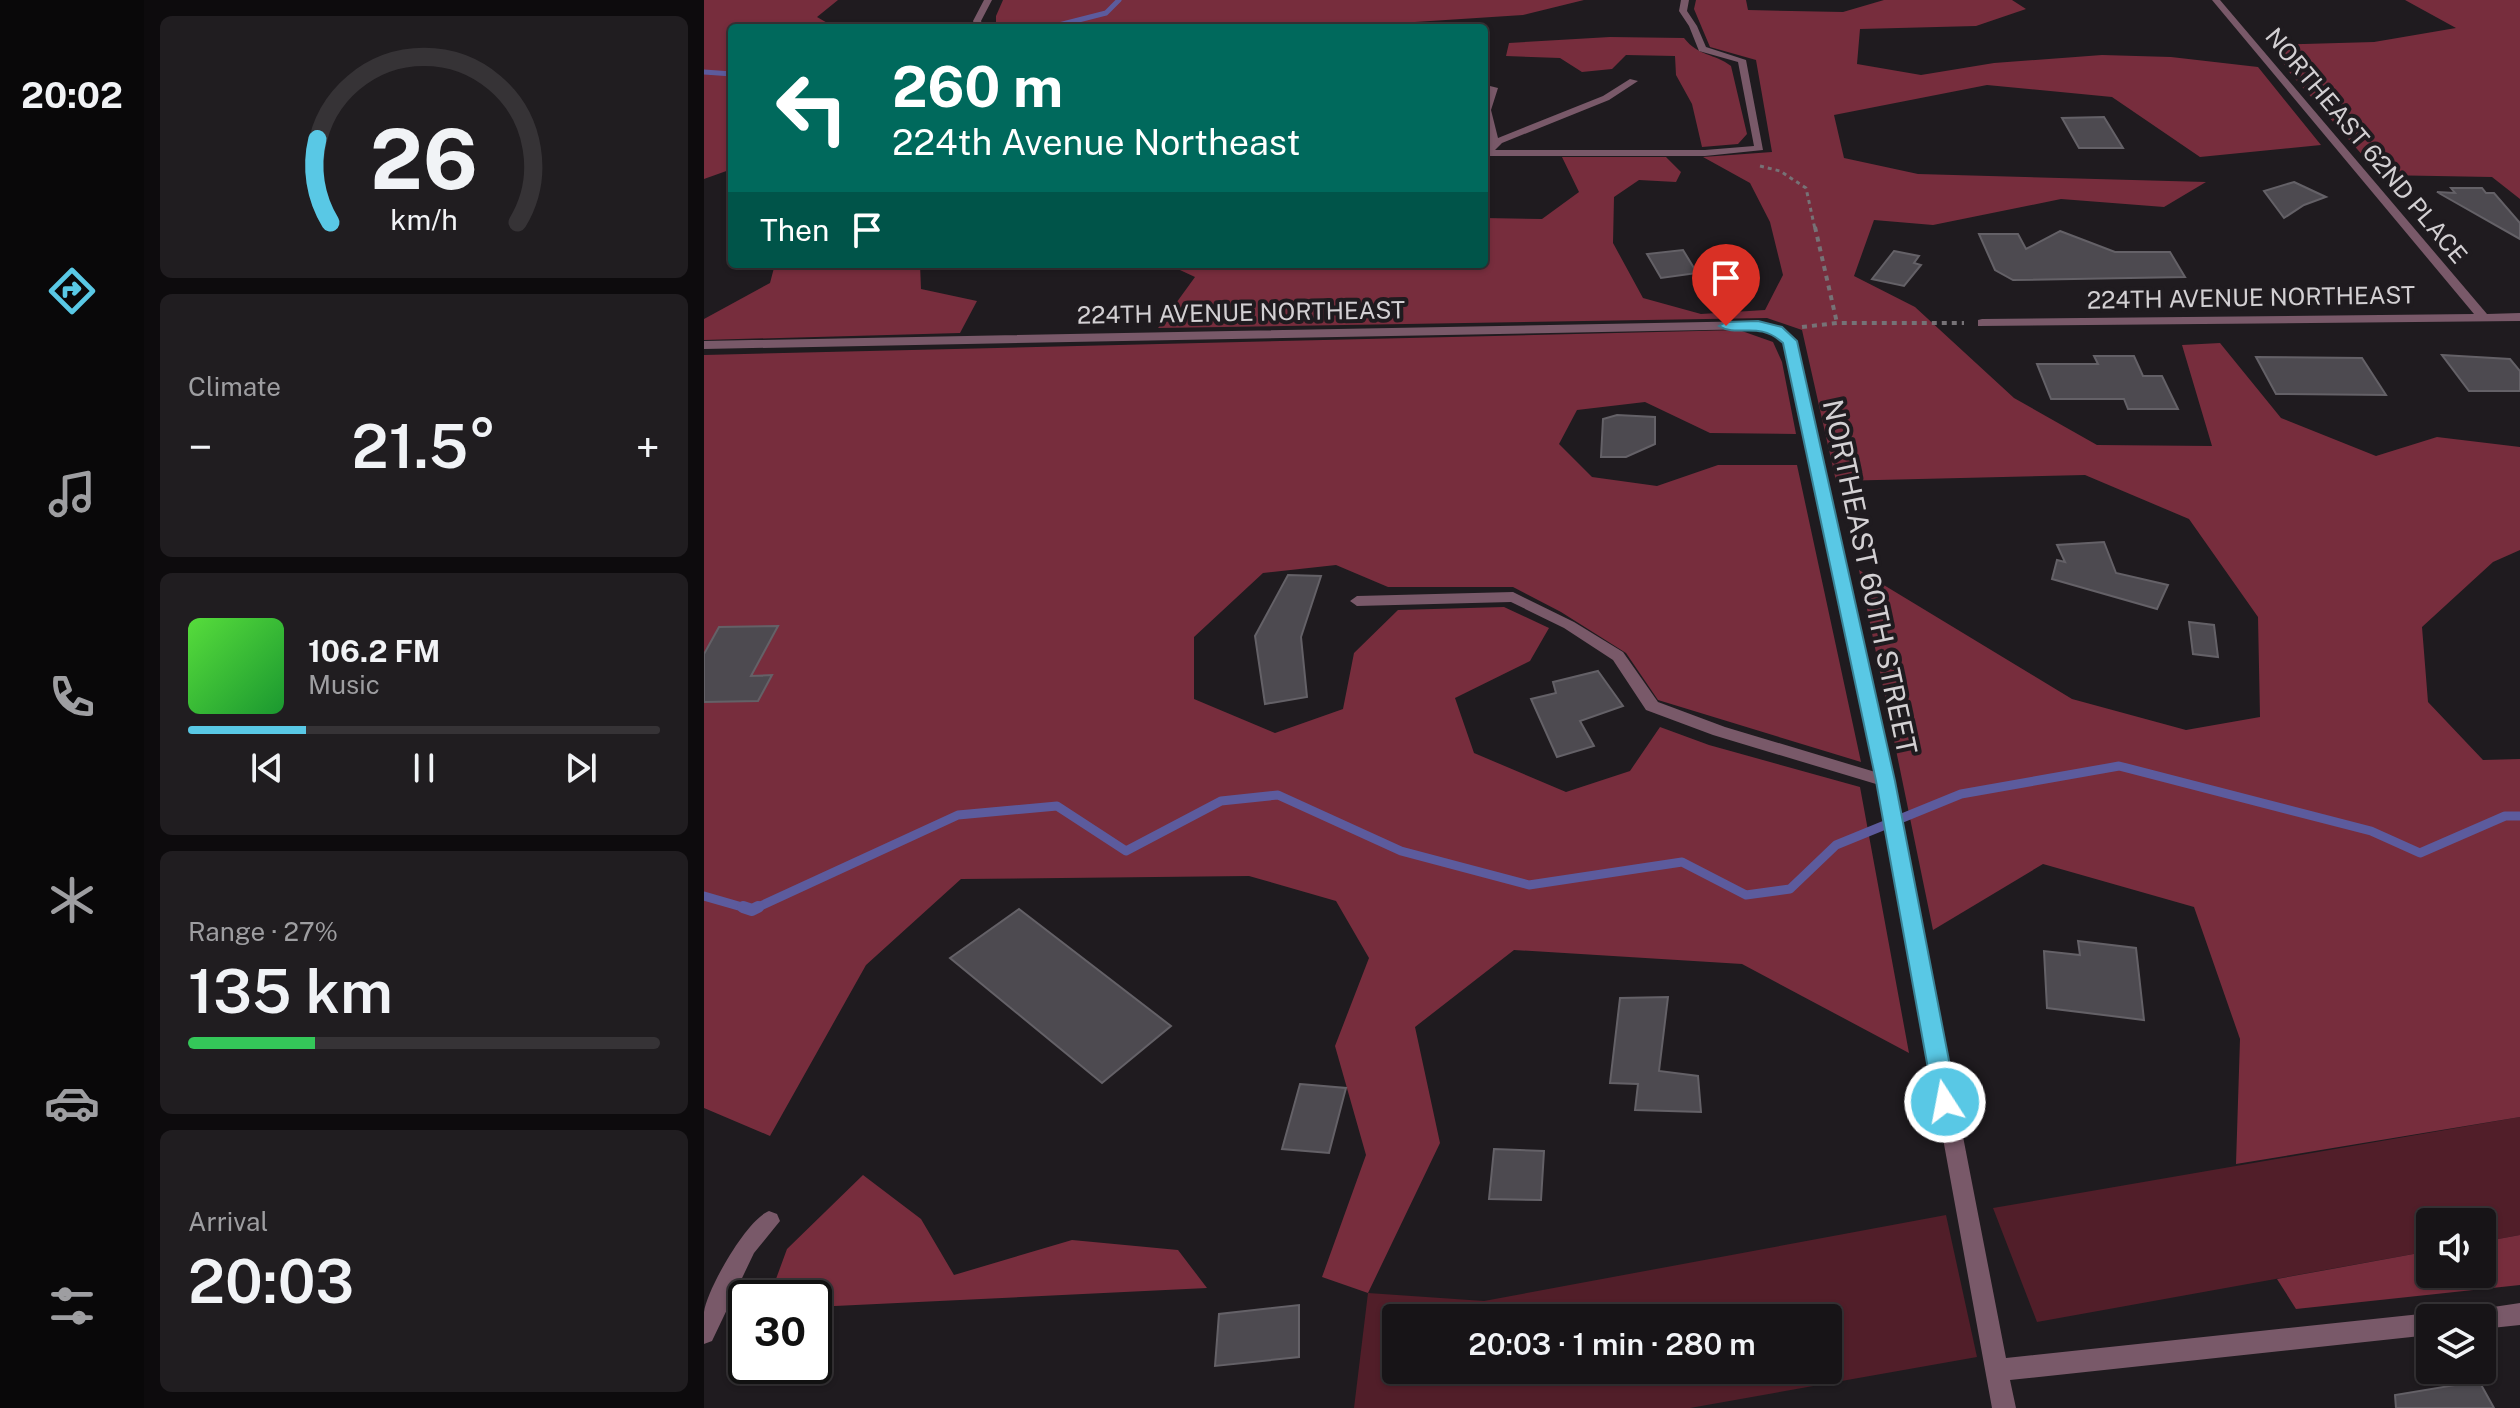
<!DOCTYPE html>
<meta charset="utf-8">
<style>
body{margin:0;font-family:"Public Sans",sans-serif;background:#201d20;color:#f1f3f6;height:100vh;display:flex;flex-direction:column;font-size:30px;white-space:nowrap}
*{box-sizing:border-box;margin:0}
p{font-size:26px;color:#9e9ea1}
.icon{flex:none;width:44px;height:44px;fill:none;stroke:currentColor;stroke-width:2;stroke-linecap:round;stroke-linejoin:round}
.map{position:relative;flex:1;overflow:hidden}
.drawer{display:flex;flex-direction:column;gap:16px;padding:16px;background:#0d0b0d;width:560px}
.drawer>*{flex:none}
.guide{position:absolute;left:24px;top:24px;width:760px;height:244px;border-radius:8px;box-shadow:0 2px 6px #0004,0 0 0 2px #363336;background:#00695c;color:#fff;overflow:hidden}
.controls{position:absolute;left:1712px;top:1208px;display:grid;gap:16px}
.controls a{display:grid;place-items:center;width:80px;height:80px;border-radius:8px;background:#171417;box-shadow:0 2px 6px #0004,0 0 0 2px #363336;font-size:40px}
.speed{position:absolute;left:24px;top:1280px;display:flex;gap:16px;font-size:40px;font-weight:700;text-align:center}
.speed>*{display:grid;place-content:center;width:104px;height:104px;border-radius:50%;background:#171417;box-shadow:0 2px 6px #0004,0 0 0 2px #363336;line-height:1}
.speed .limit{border:4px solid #111;border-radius:12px;background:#fff;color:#111}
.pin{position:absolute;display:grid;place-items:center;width:68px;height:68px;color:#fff;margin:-82px -34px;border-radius:50% 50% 50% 0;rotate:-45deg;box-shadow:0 0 8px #0007}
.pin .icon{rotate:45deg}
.me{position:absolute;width:88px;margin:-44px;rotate:349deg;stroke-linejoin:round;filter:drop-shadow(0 0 6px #0008)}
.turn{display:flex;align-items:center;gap:28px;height:168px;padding:0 32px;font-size:36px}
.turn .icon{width:104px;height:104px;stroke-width:2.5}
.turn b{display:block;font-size:56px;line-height:68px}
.then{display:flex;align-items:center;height:76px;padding:0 32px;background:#0003;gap:16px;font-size:30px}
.big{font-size:60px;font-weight:600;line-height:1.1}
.drawer .tile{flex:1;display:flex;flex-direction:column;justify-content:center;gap:12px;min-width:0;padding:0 28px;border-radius:12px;background:#201d20}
.drawer .dial{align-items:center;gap:0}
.dial svg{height:208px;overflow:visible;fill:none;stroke:#363336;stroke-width:7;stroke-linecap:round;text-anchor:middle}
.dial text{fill:#f1f3f6;stroke:none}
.song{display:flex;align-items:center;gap:24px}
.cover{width:96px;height:96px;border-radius:12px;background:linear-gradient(135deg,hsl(110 70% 55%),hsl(130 70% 35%))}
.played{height:8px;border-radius:4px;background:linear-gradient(90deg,#59c8e5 25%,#363336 25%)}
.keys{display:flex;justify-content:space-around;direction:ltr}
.heat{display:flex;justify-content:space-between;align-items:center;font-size:44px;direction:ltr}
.charge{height:12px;border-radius:6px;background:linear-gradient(90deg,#34c759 27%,#363336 0)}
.trip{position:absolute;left:678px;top:1304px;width:460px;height:80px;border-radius:8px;background:#171417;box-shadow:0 2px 6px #0004,0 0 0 2px #363336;font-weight:600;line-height:80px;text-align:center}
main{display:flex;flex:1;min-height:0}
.tab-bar{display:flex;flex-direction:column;width:144px;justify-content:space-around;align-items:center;background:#090809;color:#9e9ea1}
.tab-bar .icon{width:56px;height:56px}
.tab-bar .active{color:#59c8e5}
.tab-bar b{font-size:36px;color:#f1f3f6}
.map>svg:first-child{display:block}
</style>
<main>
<nav class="tab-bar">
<b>20:02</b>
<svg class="icon active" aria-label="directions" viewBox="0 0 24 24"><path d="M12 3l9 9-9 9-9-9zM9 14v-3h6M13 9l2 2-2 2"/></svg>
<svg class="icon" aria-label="music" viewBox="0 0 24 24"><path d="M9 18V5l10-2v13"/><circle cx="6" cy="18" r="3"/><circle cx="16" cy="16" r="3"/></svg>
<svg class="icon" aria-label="phone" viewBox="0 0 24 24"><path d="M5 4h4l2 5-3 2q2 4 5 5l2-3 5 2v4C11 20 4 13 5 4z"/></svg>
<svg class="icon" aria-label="climate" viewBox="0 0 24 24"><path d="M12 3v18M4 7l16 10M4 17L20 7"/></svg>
<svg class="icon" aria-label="car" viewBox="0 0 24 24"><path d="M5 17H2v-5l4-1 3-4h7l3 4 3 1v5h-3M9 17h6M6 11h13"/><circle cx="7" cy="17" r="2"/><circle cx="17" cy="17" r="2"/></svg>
<svg class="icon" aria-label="filters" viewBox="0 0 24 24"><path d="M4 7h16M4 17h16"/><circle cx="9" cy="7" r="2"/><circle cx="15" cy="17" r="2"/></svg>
</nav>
<section class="drawer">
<div class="tile dial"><svg viewBox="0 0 100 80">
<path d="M14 69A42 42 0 1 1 86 69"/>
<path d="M14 69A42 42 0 0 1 9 37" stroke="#59c8e5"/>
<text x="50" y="56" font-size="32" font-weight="700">26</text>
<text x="50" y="72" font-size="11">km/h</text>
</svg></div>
<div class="tile"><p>Climate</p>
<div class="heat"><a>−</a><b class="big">21.5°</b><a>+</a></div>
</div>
<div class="tile">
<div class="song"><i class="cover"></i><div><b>106.2 FM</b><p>Music</p></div></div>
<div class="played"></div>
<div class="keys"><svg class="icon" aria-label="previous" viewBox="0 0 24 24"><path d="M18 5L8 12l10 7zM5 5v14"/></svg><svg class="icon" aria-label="pause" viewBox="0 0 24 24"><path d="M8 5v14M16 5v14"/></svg><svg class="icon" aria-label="next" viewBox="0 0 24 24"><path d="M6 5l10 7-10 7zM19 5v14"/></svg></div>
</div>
<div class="tile"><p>Range · 27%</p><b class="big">135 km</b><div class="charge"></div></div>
<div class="tile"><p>Arrival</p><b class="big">20:03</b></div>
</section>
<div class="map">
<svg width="1816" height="1408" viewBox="0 0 1816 1408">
<rect width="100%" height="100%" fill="#1f1b1f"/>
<g fill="#511e29" fill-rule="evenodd">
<path d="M1816 1117V1235L1778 1242V1222H1726V1251L1333 1322 1289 1208Z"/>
<path d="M1242 1215 1273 1357 986 1408H650L664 1293 780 1301ZM692 1318H1124V1370H692Z"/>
</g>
<g fill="#772d3d">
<path d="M0 0H134L113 17 132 28H28V169L0 179Z"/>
<path d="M299 0H880L819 15 711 22 696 28H292V16Z"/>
<path d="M992 0H1042L1044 10 1139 12 1180 0H1308L1322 9 1272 26 1156 29 1153 64 1217 75 1290 63 1398 55 1467 57 1554 67 1617 145 1496 157 1408 97 1283 85 1130 115 1140 158 1214 174 1502 182 1460 207 1357 199 1229 225 1170 220 1150 276 1211 307 1310 398 1393 445 1508 446 1478 345 1516 343 1577 418 1672 456 1733 437 1816 447V550L1789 562 1718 627 1724 702 1779 760 1816 759V1117L1532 1164 1536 1039 1490 907 1339 864 1229 930 1155 570 1368 699 1482 730 1556 717 1554 617 1485 519 1381 475 1132 481 1098 330 1063 318 454 328 491 277 463 264H780V218L838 219 875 192 858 157H962L977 172 972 182 935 180 910 197 909 243 939 298 997 314 1061 310 1079 275 1066 222 1046 183 999 157 1068 152 1052 60 1006 47 990 9Z"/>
<path d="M1701 0H1816V199L1788 177 1676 175 1586 73 1567 45 1670 42 1752 28Z"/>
<path d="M906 37 980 38C995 57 1010 53 1027 66L1043 134 1034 144 998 147 988 104 972 75 971 56 922 55 908 69 878 72 856 58 802 56 805 43Z"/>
<path d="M71 264H216L217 289 273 301 256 333 0 340V319L66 283Z"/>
<path d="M1035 330 1069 342 1078 362 1092 434 1006 433 941 402 873 410 855 444 888 477 953 486 1014 465H1093L1157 762 954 700 922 653 857 612 809 587H684L632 565 559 573 490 637V699L571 733 639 709 650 653 694 610 800 607 845 628 826 661 751 698 770 753 862 792 926 771 956 727 1005 745 1156 787 1205 1053 1038 964 810 950 711 1027 736 1143 664 1293 618 1277 662 1155 631 1046 665 958 632 901 545 876 257 879 162 965 66 1136 0 1108V355Z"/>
<path d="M159 1175 217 1219 250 1275 368 1240 474 1250 503 1288 110 1307V1298H65L83 1249Z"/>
<path d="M1816 1235V1285L1592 1309 1573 1279 1726 1251V1274H1778V1242Z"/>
</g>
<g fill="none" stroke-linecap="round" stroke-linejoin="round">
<g stroke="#5c5b9d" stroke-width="5">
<path d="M343 28 402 13 415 0"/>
<path d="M0 72 28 74"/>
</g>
<g stroke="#5c5b9d" stroke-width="9">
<path d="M0 896 45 909"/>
<path d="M50 909 254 815 353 806 422 851 517 801 574 795 697 851 825 885 978 862 1042 895 1086 889 1132 845 1257 794 1415 766 1667 831 1716 853 1801 816H1816"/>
</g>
<path stroke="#5c5b9d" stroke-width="12" d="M39 907 48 910 54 907"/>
</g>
<g fill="#4d4a50" stroke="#646167" stroke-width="2">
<path d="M1400 117 1419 148H1375L1358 118Z"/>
<path d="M1590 182 1622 197 1600 205 1580 218 1560 191Z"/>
<path d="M1747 188H1778L1782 193H1790L1816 223V239L1733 192 1751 193Z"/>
<path d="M1356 231 1411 252H1466L1481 277 1309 280 1291 270 1275 234H1314L1322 249Z"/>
<path d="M979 250 993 273 957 278 943 254Z"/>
<path d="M1190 251 1215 256 1210 263 1217 265 1200 286 1168 279Z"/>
<path d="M1738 355 1806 359 1816 371V391H1765Z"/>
<path d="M1390 356H1430L1439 376H1458L1474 409H1424L1420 399H1347L1333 364H1394Z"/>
<path d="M1552 357 1658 358 1682 395 1572 394Z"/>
<path d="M913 415 951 417V444L922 457H897L899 419Z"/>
<path d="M1400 542 1412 573 1464 585 1453 609 1348 579 1353 560 1361 562 1353 545Z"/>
<path d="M584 575 617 576 597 637 603 697 561 704 551 636Z"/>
<path d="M1485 622 1510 625 1514 657 1489 654Z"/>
<path d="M74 626 47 676 68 675 54 701 0 702V654L15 627Z"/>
<path d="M894 671 919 706 876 721 890 746 853 757 827 699 852 693 849 682Z"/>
<path d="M315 909 467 1026 398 1083 246 958Z"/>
<path d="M1374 941 1432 948 1440 1020 1343 1008 1340 951 1376 955Z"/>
<path d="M964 997 955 1071 994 1076 997 1112 931 1110 934 1084 906 1083 916 998Z"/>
<path d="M596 1084 642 1088 625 1153 578 1149Z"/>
<path d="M790 1149 840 1151 837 1200 785 1199Z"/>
<path d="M595 1305V1357L511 1366 515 1314Z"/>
<path d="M1775 1381 1790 1408H1692L1691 1395Z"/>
</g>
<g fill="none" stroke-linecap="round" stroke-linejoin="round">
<path stroke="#767276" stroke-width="3" stroke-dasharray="4 4" stroke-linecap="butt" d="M1056 166 1076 171 1102 188 1111 229"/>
<g stroke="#767276" stroke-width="4" stroke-dasharray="5 5" stroke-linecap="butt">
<path d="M1111 227 1133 323"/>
<path d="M1098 327 1133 323H1260"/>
</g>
<g fill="#795969" fill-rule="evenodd">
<path d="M926 79 934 81 905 100 798 143 786 155H780V149L786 144C778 126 776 104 786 86L794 88 787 110 794 138 899 96Z"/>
<path d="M809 592 870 622 919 652 954 702 1021 727 1188 777 1190 781 1188 785 1182 787 1009 735 942 710 909 660 860 628 807 602 653 606 646 601 653 596Z"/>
</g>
<g fill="#795969" fill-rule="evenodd">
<path d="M280 0H288L277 21 280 28H272L269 21Z"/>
<path d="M977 0H985L983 11 993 26 1002 47 1042 60 1059 150 1001 156H780V150H1001L1050 146 1034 62 995 51 985 26 975 11Z"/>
<path d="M1508 0H1516L1783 314 1816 313V321L1274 326V320L1278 319 1770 314Z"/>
<path d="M1054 321 1077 327 1092 341 1190 781 1302 1358 1726 1313 1735 1318H1726V1335L1306 1380 1312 1408H1288L1174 781 1080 342 1069 333 1054 329 0 349V341Z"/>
<path d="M65 1211 73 1214 76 1221 50 1253 8 1341 0 1344C0 1333 0 1322 0 1312 3 1289 43 1219 65 1211Z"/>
<path d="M1816 1303V1325L1778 1329V1318H1766L1769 1310Z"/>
</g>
</g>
<path fill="#59c8e5" stroke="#3a8295" stroke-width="2" d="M1054 321 1078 327 1093 341 1191 781 1253 1102 1249 1109 1241 1112 1233 1109 1230 1102 1172 781 1079 343C1054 320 1034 338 1015 326L1022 322Z"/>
<g text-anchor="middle" stroke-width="8" stroke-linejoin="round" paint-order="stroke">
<g font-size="24" fill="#d3d0d3" stroke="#1f1b1f">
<text transform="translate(1662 146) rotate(50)" y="8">NORTHEAST 62ND PLACE</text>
<text transform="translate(1547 298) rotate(-1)" y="8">224TH AVENUE NORTHEAST</text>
<text transform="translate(537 313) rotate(-1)" y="8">224TH AVENUE NORTHEAST</text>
</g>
<g font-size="28" fill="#d3d0d3" stroke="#1f1b1f">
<text transform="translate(1166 577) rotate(78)" y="10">NORTHEAST 60TH STREET</text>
</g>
</g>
</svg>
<div class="controls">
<a><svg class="icon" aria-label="sound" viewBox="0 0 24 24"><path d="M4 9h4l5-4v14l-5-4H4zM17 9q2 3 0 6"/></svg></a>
<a><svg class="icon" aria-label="layers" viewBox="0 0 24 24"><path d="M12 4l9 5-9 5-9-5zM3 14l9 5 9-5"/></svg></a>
</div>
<div class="speed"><div class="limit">30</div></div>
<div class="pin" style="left:1022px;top:326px;background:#d93025"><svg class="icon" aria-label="arrive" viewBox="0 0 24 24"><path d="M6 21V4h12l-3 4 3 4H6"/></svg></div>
<svg class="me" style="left:1241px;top:1102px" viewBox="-20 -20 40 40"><circle r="17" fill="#59c8e5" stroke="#fff" stroke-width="3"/><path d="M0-11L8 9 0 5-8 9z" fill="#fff"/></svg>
<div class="trip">20:03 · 1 min · 280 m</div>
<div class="guide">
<div class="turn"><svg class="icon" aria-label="left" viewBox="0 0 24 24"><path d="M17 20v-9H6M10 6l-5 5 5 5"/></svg><div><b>260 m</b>224th Avenue Northeast</div></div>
<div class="then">Then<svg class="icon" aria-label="arrive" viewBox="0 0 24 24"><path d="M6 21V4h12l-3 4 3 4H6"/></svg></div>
</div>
</div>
</main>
